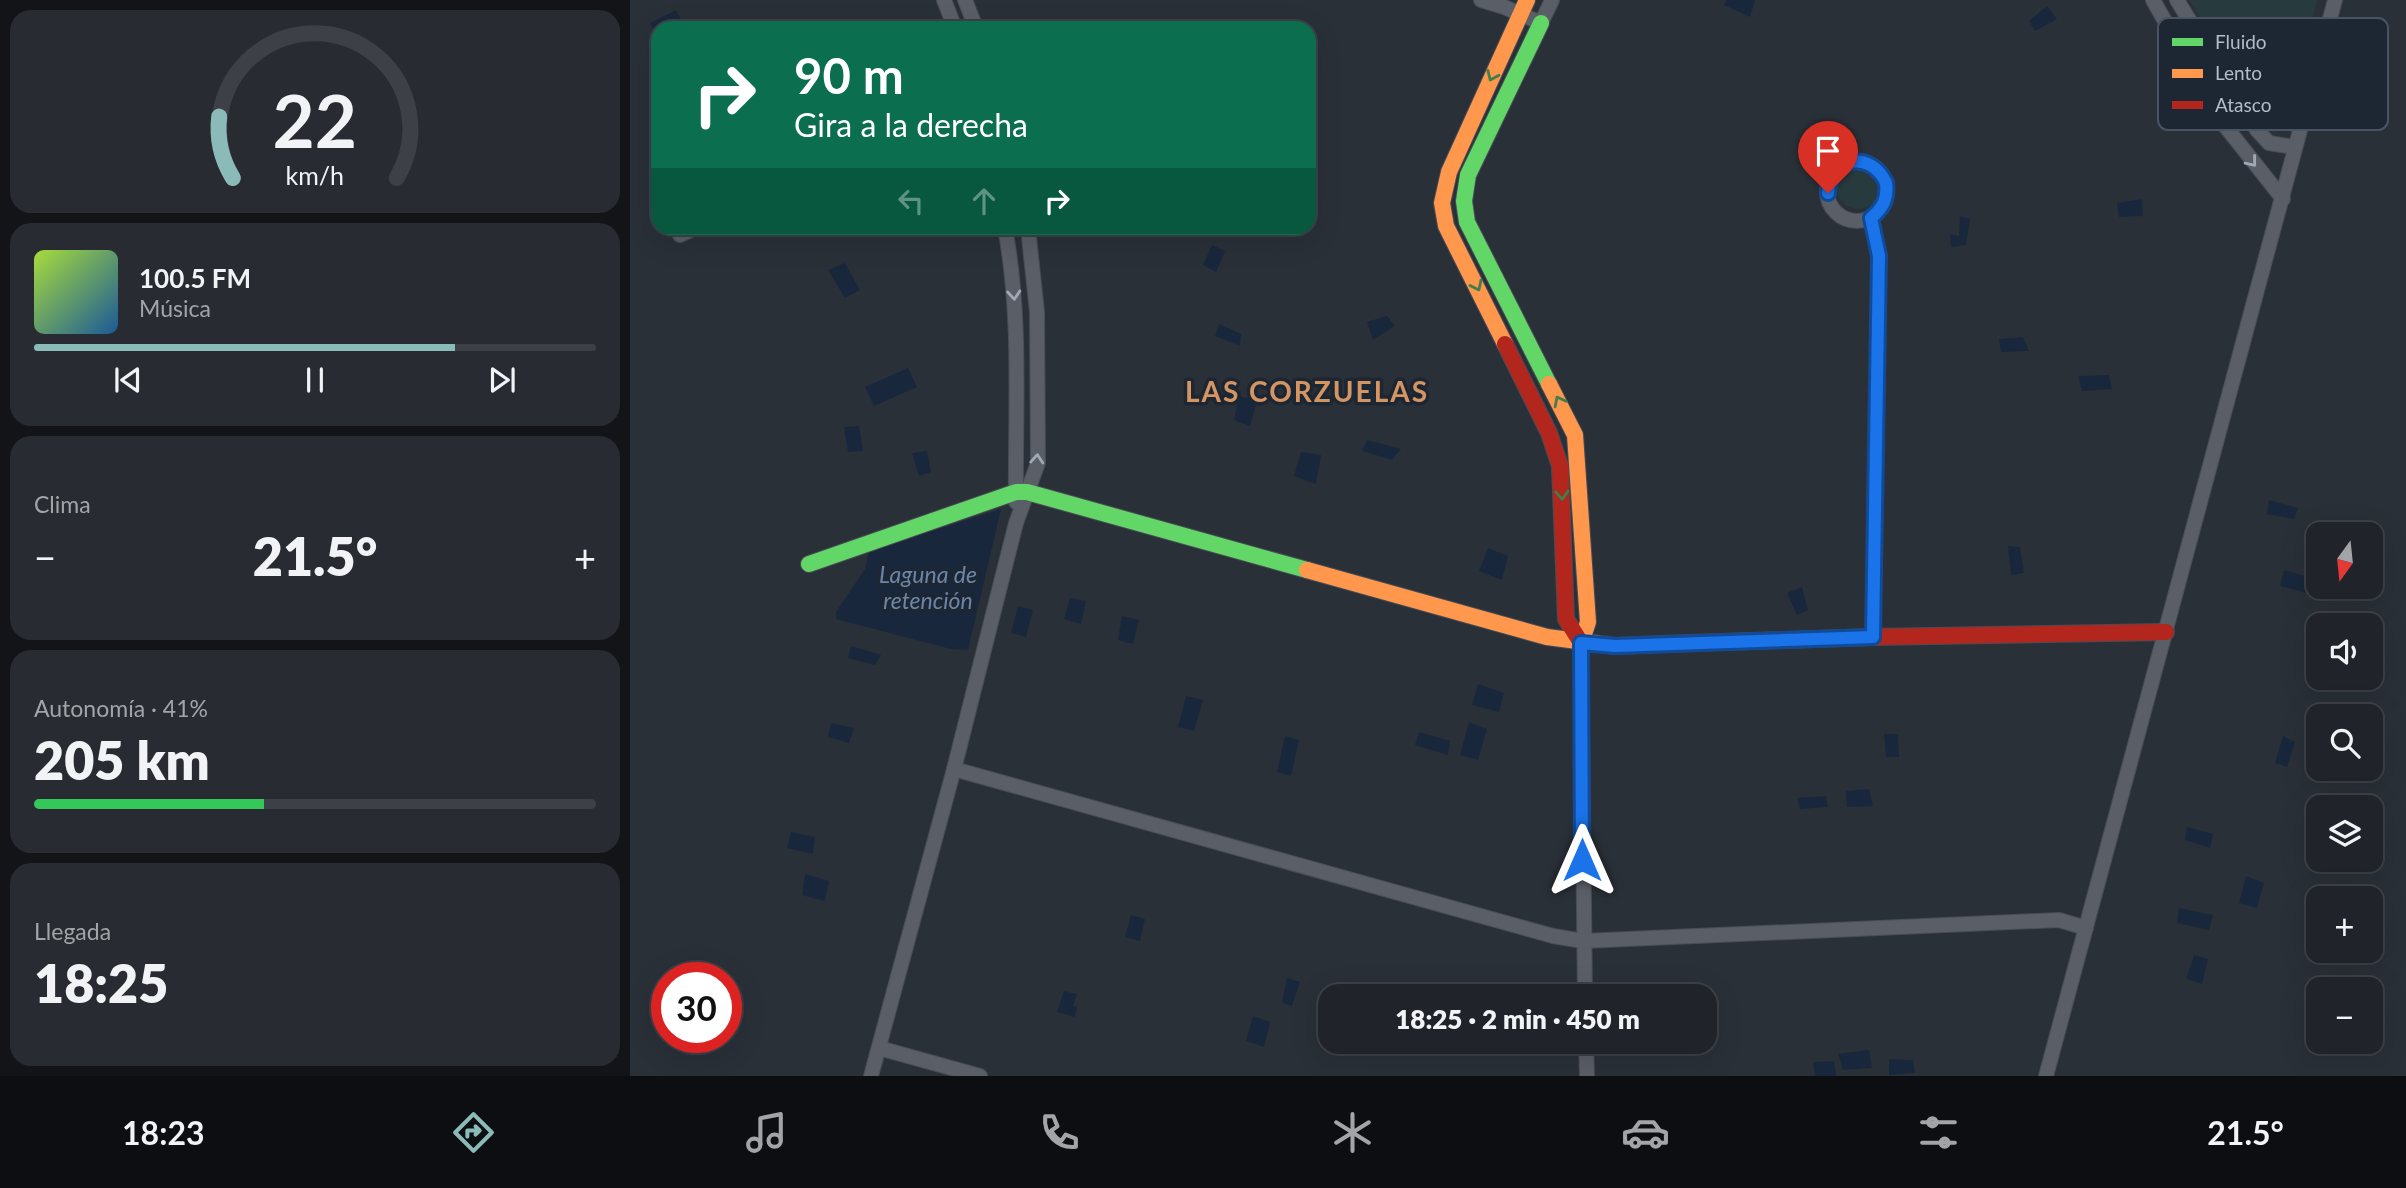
<!DOCTYPE html>
<html lang="es">
<meta charset="utf-8">
<style>
body{margin:0;font-family:Lato,sans-serif;background:#282c32;color:#f1f3f6;height:100vh;display:flex;flex-direction:column;font-size:26px;white-space:nowrap}
*{box-sizing:border-box;margin:0}
p{font-size:23px;color:#a2a4a8}
.icon{flex:none;width:38px;height:38px;fill:none;stroke:currentColor;stroke-width:2;stroke-linecap:round;stroke-linejoin:round}
.map{position:relative;flex:1;overflow:hidden}
.panel{display:flex;flex-direction:column;gap:10px;padding:10px;background:#121417;width:630px}
.panel>*{flex:none}
.guide{position:absolute;left:21px;top:21px;width:665px;height:214px;border-radius:21px;box-shadow:0 7px 28px #0002,0 0 0 2px #3d4147;background:#0b6e4f;color:#fff;overflow:hidden}
.needle{width:46px;rotate:195deg}
.buttons{position:absolute;left:1676px;top:522px;display:grid;gap:14px}
.buttons a{display:grid;place-items:center;width:77px;height:77px;border-radius:14px;background:#20242a;box-shadow:0 7px 28px #0002,0 0 0 2px #3d4147;font-size:35px}
.speed{position:absolute;left:21px;top:962px;display:flex;gap:14px;font-size:35px;font-weight:700;text-align:center}
.speed>*{display:grid;place-content:center;width:91px;height:91px;border-radius:50%;background:#20242a;box-shadow:0 7px 28px #0002,0 0 0 2px #3d4147;line-height:1}
.speed .limit{border:10px solid #d22;background:#fff;color:#111}
.pin{position:absolute;display:grid;place-items:center;width:60px;height:60px;color:#fff;margin:-72px -30px;border-radius:50% 50% 50% 0;rotate:-45deg;box-shadow:0 0 7px #0007}
.pin .icon{rotate:45deg}
.me{position:absolute;width:77px;margin:-38px;rotate:0deg;stroke-linejoin:round;filter:drop-shadow(0 0 5px #0008)}
.turn{display:flex;align-items:center;gap:24px;height:147px;padding:0 28px;font-size:32px}
.turn .icon{width:91px;height:91px;stroke-width:2.5}
.turn b{display:block;font-size:49px;line-height:60px}
.lanes{display:flex;align-items:center;height:66px;padding:0 28px;background:#0003;justify-content:center;gap:35px;direction:ltr}
.lanes .off{opacity:.35}
.big{font-size:52px;font-weight:800;line-height:1.1}
.panel .tile{flex:1;display:flex;flex-direction:column;justify-content:center;gap:10px;min-width:0;padding:0 24px;border-radius:21px;background:#282c32}
.panel .dial{align-items:center;gap:0}
.dial svg{height:182px;overflow:visible;fill:none;stroke:#3d4147;stroke-width:7;stroke-linecap:round;text-anchor:middle}
.dial text{fill:#f1f3f6;stroke:none}
.song{display:flex;align-items:center;gap:21px}
.cover{width:84px;height:84px;border-radius:10px;background:linear-gradient(135deg,hsl(80 70% 55%),hsl(210 70% 35%))}
.played{height:7px;border-radius:4px;background:linear-gradient(90deg,#8bbbb9 75%,#3d4147 75%)}
.keys{display:flex;justify-content:space-around;direction:ltr}
.heat{display:flex;justify-content:space-between;align-items:center;font-size:38px;direction:ltr}
.charge{height:10px;border-radius:5px;background:linear-gradient(90deg,#34c759 41%,#3d4147 0)}
.trip{position:absolute;left:688px;top:984px;width:399px;height:70px;border-radius:21px;background:#20242a;box-shadow:0 7px 28px #0002,0 0 0 2px #3d4147;font-weight:800;line-height:70px;text-align:center}
.tabs{display:flex;height:112px;justify-content:space-around;align-items:center;background:#0d0e11;color:#a2a4a8}
.tabs .icon{width:49px;height:49px}
.tabs .selected{color:#8bbbb9}
.tabs b{font-size:32px;color:#f1f3f6}
main{display:flex;flex:1;min-height:0}
.map>svg:first-child{display:block}
</style>
<main>
<section class="panel">
<div class="tile dial"><svg viewBox="0 0 100 80">
<path d="M14 69A42 42 0 1 1 86 69"/>
<path d="M14 69A42 42 0 0 1 8 42" stroke="#8bbbb9"/>
<text x="50" y="56" font-size="32" font-weight="700">22</text>
<text x="50" y="72" font-size="11">km/h</text>
</svg></div>
<div class="tile">
<div class="song"><i class="cover"></i><div><b>100.5 FM</b><p>Música</p></div></div>
<div class="played"></div>
<div class="keys"><svg class="icon" aria-label="previous" viewBox="0 0 24 24"><path d="M18 5L8 12l10 7zM5 5v14"/></svg><svg class="icon" aria-label="pause" viewBox="0 0 24 24"><path d="M8 5v14M16 5v14"/></svg><svg class="icon" aria-label="next" viewBox="0 0 24 24"><path d="M6 5l10 7-10 7zM19 5v14"/></svg></div>
</div>
<div class="tile"><p>Clima</p>
<div class="heat"><a>−</a><b class="big">21.5°</b><a>+</a></div>
</div>
<div class="tile"><p>Autonomía · 41%</p><b class="big">205 km</b><div class="charge"></div></div>
<div class="tile"><p>Llegada</p><b class="big">18:25</b></div>
</section>
<div class="map">
<svg width="1776" height="1076" viewBox="0 0 1776 1076">
<rect width="100%" height="100%" fill="#2a3038"/>
<g fill="#273a3e">
<path d="M1559 0H1687L1662 104C1650 117 1642 119 1626 111Z"/>
<path d="M1226 169 1242 176 1248 190 1244 204C1223 214 1213 208 1204 187L1210 175Z"/>
</g>
<g fill="#19273c">
<path d="M1097 0H1125L1120 17 1094 5Z"/>
<path d="M1417 6 1427 19 1405 31 1399 21Z"/>
<path d="M46 10 54 26 51 28H28V38L20 23Z"/>
<path d="M1512 199 1513 216 1489 217 1487 203Z"/>
<path d="M1330 216 1340 219 1336 245 1321 247 1320 234 1329 236Z"/>
<path d="M582 245 595 251 586 272 573 265Z"/>
<path d="M215 263 230 290 215 298 198 270Z"/>
<path d="M757 316 765 326 743 340 737 322Z"/>
<path d="M589 324 611 334 610 346 585 336Z"/>
<path d="M1393 337 1399 351 1371 352 1369 339Z"/>
<path d="M278 368 287 387 244 406 235 387Z"/>
<path d="M1479 375 1482 389 1452 391 1448 376Z"/>
<path d="M609 396 627 401 620 426 604 420Z"/>
<path d="M229 426 233 451 218 452 214 427Z"/>
<path d="M737 440 771 449 762 460 732 451Z"/>
<path d="M297 451 301 472 289 476 282 453Z"/>
<path d="M671 452 691 455 686 484 664 476Z"/>
<path d="M1639 500 1668 508 1664 519 1637 514Z"/>
<path d="M371 509 338 650 321 649 206 619V612L235 569 239 551Z"/>
<path d="M1378 546 1390 547 1394 573 1381 575Z"/>
<path d="M858 548 878 556 872 580 849 571Z"/>
<path d="M1654 570 1685 579 1681 594 1650 586Z"/>
<path d="M1172 587 1178 610 1167 615 1157 593Z"/>
<path d="M440 598 456 601 451 624 434 619Z"/>
<path d="M388 606 403 610 396 637 381 633Z"/>
<path d="M492 616 509 620 503 644 488 640Z"/>
<path d="M221 646 251 655 245 665 218 658Z"/>
<path d="M848 684 874 693 869 712 842 705Z"/>
<path d="M556 696 573 700 564 731 548 727Z"/>
<path d="M839 722 857 729 848 760 830 755Z"/>
<path d="M201 723 224 728 219 743 198 737Z"/>
<path d="M789 732 820 741 818 755 785 745Z"/>
<path d="M1254 734H1268L1269 757H1256Z"/>
<path d="M655 736 669 740 661 776 647 772Z"/>
<path d="M1653 736 1665 742 1657 767 1645 763Z"/>
<path d="M1239 789 1243 806 1217 807 1216 791Z"/>
<path d="M1196 796 1198 807 1170 809 1167 798Z"/>
<path d="M1557 827 1583 834 1580 848 1555 840Z"/>
<path d="M161 832 185 837 183 854 157 848Z"/>
<path d="M175 874 199 881 195 901 172 895Z"/>
<path d="M1616 876 1634 883 1627 908 1609 903Z"/>
<path d="M1549 908 1583 915 1579 930 1547 923Z"/>
<path d="M501 915 515 919 510 941 495 937Z"/>
<path d="M1564 955 1578 959 1572 984 1556 979Z"/>
<path d="M657 978 670 982 662 1006 652 1003Z"/>
<path d="M434 991 447 994 443 1006 447 1007 445 1017 427 1012Z"/>
<path d="M623 1016 640 1022 634 1047 616 1041Z"/>
<path d="M1239 1050 1242 1068 1213 1070 1208 1054Z"/>
<path d="M1259 1059 1283 1060 1285 1073 1259 1075Z"/>
<path d="M1204 1061 1206 1076H1185L1183 1062Z"/>
</g>
<g fill="none" stroke-linecap="round" stroke-linejoin="round">
<defs>
<g id="street">
<path d="M314 0 325 28"/>
<path d="M335 0 346 28"/>
<path d="M851 0 874 7 911 23 922 0"/>
<path d="M1523 0 1592 122 1653 199"/>
<path d="M1547 0 1627 130 1639 143 1664 147"/>
<circle cx="1227" cy="191" r="30"/>
<path d="M1241 217 1249 256 1243 637"/>
<path d="M375 228C392 319 385 410 386 502"/>
<path d="M50 235 65 228"/>
<path d="M951 643 955 996"/>
<path d="M324 769 923 936 953 941 1429 920 1456 928"/>
<path d="M956 1041 957 1076"/>
<path d="M249 1048 350 1076"/>
<path d="M241 1076 324 769 386 523 408 463 407 312 398 228"/>
<path d="M1416 1076 1705 0"/>
</g>
<g id="fast">
<path d="M911 23 838 175 834 201 837 222 919 384"/>
<path d="M179 564 386 492H397L677 570"/>
</g>
<g id="slow">
<path d="M875 344 816 226 812 203 819 172 897 0"/>
<path d="M919 384 945 435 958 622 951 643 948 638"/>
<path d="M677 570 917 637 985 646 1032 644"/>
</g>
<g id="jam">
<path d="M875 344 919 433 930 466 936 619 948 638"/>
<path d="M1032 644 1243 637 1536 632"/>
</g>
</defs>
<use href="#street" stroke="#484c55" stroke-width="16"/>
<use href="#fast" stroke="#484c55" stroke-width="18"/>
<use href="#slow" stroke="#484c55" stroke-width="18"/>
<use href="#jam" stroke="#484c55" stroke-width="18"/>
<use href="#street" stroke="#5a5e66" stroke-width="14"/>
<use href="#fast" stroke="#63d668" stroke-width="16"/>
<use href="#slow" stroke="#ff974d" stroke-width="16"/>
<use href="#jam" stroke="#b3261e" stroke-width="16"/>
</g>
<defs><path id="oneway-chevron" d="M-2-3.5L2.5 0L-2 3.5" fill="none" stroke-width="1.6" stroke-linecap="round" stroke-linejoin="round" transform="scale(1.75)"/></defs>
<g stroke="#407e4e">
<use href="#oneway-chevron" transform="translate(862 76) rotate(114)"/>
<use href="#oneway-chevron" transform="translate(847 286) rotate(64)"/>
<use href="#oneway-chevron" transform="translate(929 401) rotate(-117)"/>
<use href="#oneway-chevron" transform="translate(932 495) rotate(87)"/>
</g>
<g stroke="#a2a9b5">
<use href="#oneway-chevron" transform="translate(1622 162) rotate(51)"/>
<use href="#oneway-chevron" transform="translate(384 295) rotate(85)"/>
<use href="#oneway-chevron" transform="translate(407 459) rotate(-86)"/>
</g>
<g fill="none" stroke-linecap="round" stroke-linejoin="round">
<defs>
<path id="route" d="M952 860 951 643 985 646 1243 637 1249 256 1241 218C1253 208 1258 199 1256 183 1241 150 1200 156 1198 193"/>
</defs>
<use href="#route" stroke="#114b97" stroke-width="18"/>
<use href="#route" stroke="#1a73e8" stroke-width="12"/>
</g>
<g text-anchor="middle" stroke-width="7" stroke-linejoin="round" paint-order="stroke">
<g font-size="23" font-style="italic" fill="#6d86a8" stroke="#1d2633">
<text x="298" y="583">Laguna de<tspan x="298" dy="26">retención</tspan></text>
</g>
<g font-size="28" font-weight="bold" letter-spacing="2" fill="#d59563" stroke="#1d2633">
<text x="677" y="402">LAS CORZUELAS</text>
</g>
</g>
<rect x="1528" y="18" width="230" height="112" rx="10" fill="#1d2633" stroke="#4a5360" stroke-width="2"/>
<rect x="1542" y="38" width="31" height="8" fill="#63d668"/>
<rect x="1542" y="69" width="31" height="9" fill="#ff974d"/>
<rect x="1542" y="101" width="31" height="8" fill="#b3261e"/>
<g font-size="19" fill="#b4bcc9">
<text x="1585" y="49">Fluido</text>
<text x="1585" y="80">Lento</text>
<text x="1585" y="112">Atasco</text>
</g>
</svg>
<div class="buttons">
<a><svg class="needle" viewBox="-14 -14 28 28"><path d="M0-13l5 13h-10z" fill="#e53935"/><path d="M0 13l5-13h-10z" fill="#a2a4a8"/></svg></a>
<a><svg class="icon" aria-label="sound" viewBox="0 0 24 24"><path d="M4 9h4l5-4v14l-5-4H4zM17 9q2 3 0 6"/></svg></a>
<a><svg class="icon" aria-label="search" viewBox="0 0 24 24"><circle cx="10" cy="10" r="6"/><path d="M15 15l6 6"/></svg></a>
<a><svg class="icon" aria-label="layers" viewBox="0 0 24 24"><path d="M12 4l9 5-9 5-9-5zM3 14l9 5 9-5"/></svg></a>
<a>+</a>
<a>−</a>
</div>
<div class="speed"><div class="limit">30</div></div>
<div class="pin" style="left:1198px;top:193px;background:#d93025"><svg class="icon" aria-label="arrive" viewBox="0 0 24 24"><path d="M6 21V4h12l-3 4 3 4H6"/></svg></div>
<svg class="me" style="left:952px;top:860px" viewBox="-20 -20 40 40"><path d="M0-17L14 15 0 8-14 15z" fill="#1a73e8" stroke="#fff" stroke-width="4"/></svg>
<div class="trip">18:25 · 2 min · 450 m</div>
<div class="guide">
<div class="turn"><svg class="icon" aria-label="right" viewBox="0 0 24 24"><path d="M7 20v-9h11M14 6l5 5-5 5"/></svg><div><b>90 m</b>Gira a la derecha</div></div>
<div class="lanes"><svg class="icon off" aria-label="left" viewBox="0 0 24 24"><path d="M17 20v-9H6M10 6l-5 5 5 5"/></svg><svg class="icon off" aria-label="ahead" viewBox="0 0 24 24"><path d="M12 20V5M6 11l6-6 6 6"/></svg><svg class="icon" aria-label="right" viewBox="0 0 24 24"><path d="M7 20v-9h11M14 6l5 5-5 5"/></svg></div>
</div>
</div>
</main>
<nav class="tabs">
<b>18:23</b>
<svg class="icon selected" aria-label="directions" viewBox="0 0 24 24"><path d="M12 3l9 9-9 9-9-9zM9 14v-3h6M13 9l2 2-2 2"/></svg>
<svg class="icon" aria-label="music" viewBox="0 0 24 24"><path d="M9 18V5l10-2v13"/><circle cx="6" cy="18" r="3"/><circle cx="16" cy="16" r="3"/></svg>
<svg class="icon" aria-label="phone" viewBox="0 0 24 24"><path d="M5 4h4l2 5-3 2q2 4 5 5l2-3 5 2v4C11 20 4 13 5 4z"/></svg>
<svg class="icon" aria-label="climate" viewBox="0 0 24 24"><path d="M12 3v18M4 7l16 10M4 17L20 7"/></svg>
<svg class="icon" aria-label="car" viewBox="0 0 24 24"><path d="M5 17H2v-5l4-1 3-4h7l3 4 3 1v5h-3M9 17h6M6 11h13"/><circle cx="7" cy="17" r="2"/><circle cx="17" cy="17" r="2"/></svg>
<svg class="icon" aria-label="filters" viewBox="0 0 24 24"><path d="M4 7h16M4 17h16"/><circle cx="9" cy="7" r="2"/><circle cx="15" cy="17" r="2"/></svg>
<b>21.5°</b>
</nav>
